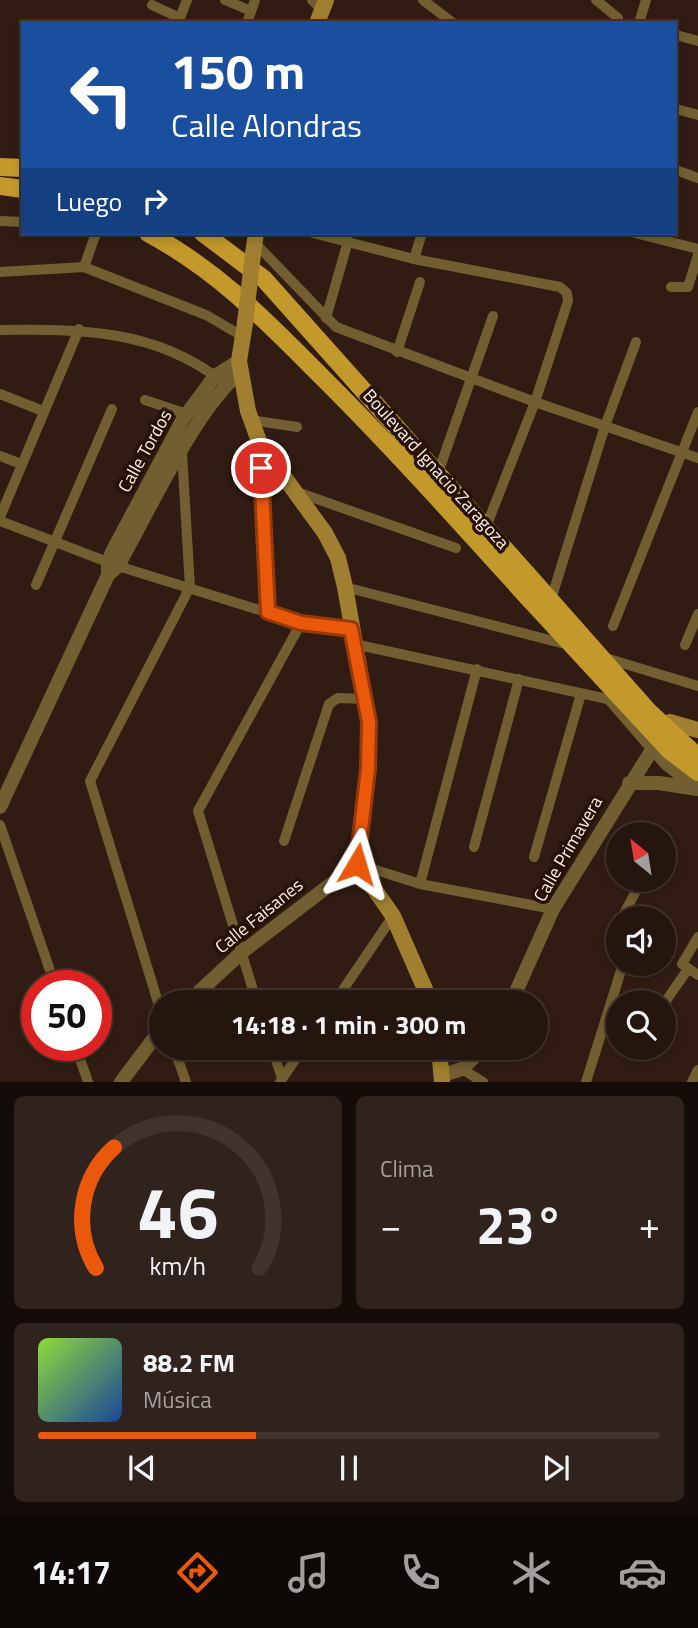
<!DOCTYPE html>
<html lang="es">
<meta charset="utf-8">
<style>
body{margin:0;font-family:"Titillium Web",sans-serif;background:#30221c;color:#f1f3f6;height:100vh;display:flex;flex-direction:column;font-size:26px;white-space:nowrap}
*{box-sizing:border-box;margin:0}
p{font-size:23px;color:#a39f9e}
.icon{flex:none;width:38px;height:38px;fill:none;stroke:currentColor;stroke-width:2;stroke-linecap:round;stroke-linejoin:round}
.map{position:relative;height:1082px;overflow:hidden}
.sheet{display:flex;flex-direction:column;gap:14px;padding:14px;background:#140c08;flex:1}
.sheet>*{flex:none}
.banner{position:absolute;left:21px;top:21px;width:656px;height:214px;border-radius:0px;box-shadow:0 4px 10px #0003,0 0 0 2px #41342e;background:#1a4fa0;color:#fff;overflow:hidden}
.needle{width:46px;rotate:330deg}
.controls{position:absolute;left:606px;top:822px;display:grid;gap:14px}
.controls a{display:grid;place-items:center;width:70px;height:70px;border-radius:50%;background:#24150e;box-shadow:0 4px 10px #0003,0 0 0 2px #41342e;font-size:35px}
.speed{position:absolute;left:21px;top:970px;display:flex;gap:14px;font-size:35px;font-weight:700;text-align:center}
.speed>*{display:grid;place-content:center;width:91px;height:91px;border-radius:50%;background:#24150e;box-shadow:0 4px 10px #0003,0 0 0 2px #41342e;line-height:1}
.speed .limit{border:10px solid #d22;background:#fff;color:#111}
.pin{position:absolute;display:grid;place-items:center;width:60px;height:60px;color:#fff;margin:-30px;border:4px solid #fff;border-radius:50%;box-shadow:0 2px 7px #0007}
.me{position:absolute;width:77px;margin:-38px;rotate:7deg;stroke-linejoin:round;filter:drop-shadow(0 0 5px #0008)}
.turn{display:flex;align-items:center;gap:24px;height:147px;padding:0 35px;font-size:32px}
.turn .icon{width:91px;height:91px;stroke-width:2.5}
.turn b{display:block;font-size:49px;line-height:60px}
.then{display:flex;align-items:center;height:66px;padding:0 35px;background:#0003;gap:14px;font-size:26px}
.big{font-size:52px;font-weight:700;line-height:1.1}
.sheet .widget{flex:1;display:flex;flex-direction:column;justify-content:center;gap:10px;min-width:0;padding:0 24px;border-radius:10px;background:#30221c}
.sheet .dial{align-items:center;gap:0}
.dial svg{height:182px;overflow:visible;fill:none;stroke:#41342e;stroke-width:7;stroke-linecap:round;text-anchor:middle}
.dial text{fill:#f1f3f6;stroke:none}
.song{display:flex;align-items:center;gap:21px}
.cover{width:84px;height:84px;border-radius:10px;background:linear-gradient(135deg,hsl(90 70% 55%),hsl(220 70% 35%))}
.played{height:7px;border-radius:4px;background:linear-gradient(90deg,#ea580c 35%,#41342e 35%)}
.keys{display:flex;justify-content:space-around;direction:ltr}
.heat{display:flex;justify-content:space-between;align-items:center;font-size:38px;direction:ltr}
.sheet .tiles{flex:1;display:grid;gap:14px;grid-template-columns:1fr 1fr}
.widget:last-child{grid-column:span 2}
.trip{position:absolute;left:149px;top:990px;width:399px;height:70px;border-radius:35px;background:#24150e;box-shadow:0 4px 10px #0003,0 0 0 2px #41342e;font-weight:700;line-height:70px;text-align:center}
.tabs{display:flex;height:112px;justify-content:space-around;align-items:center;background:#0e0806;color:#a39f9e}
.tabs .icon{width:49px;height:49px}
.tabs .current{color:#ea580c}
.tabs b{font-size:32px;color:#f1f3f6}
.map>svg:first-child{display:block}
</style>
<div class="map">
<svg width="698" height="1082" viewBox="0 0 698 1082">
<rect width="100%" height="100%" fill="#301c12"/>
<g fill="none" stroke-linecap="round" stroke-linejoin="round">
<g stroke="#725e30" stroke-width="10">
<path d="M225 0 251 11"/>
<path d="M312 0 322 10"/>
<path d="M423 0 453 23"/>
<path d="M596 0 618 18"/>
<path d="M152 5 180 18"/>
<path d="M178 23 187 0"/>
<path d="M247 23 255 0"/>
<path d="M639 23 646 0"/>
<path d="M676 35 698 41"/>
<path d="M676 109 698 115"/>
<path d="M676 170 698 178"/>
<path d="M0 221 23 222"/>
<path d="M313 233 414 259 560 287 567 293 568 301 535 402 486 527"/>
<path d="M635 233 698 249"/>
<path d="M255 243 336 327 535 402 698 458"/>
<path d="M414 259 422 233"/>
<path d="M84 267 96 233"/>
<path d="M0 272 84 267 206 315 242 336"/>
<path d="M671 287H688L698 255"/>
<path d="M326 318 348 241"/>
<path d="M0 330C78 329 155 329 220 380"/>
<path d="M397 352 420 282"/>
<path d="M0 394 43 411"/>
<path d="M145 400 187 414"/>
<path d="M251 420 297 427"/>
<path d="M260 446 268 612"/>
<path d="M0 456 21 464"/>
<path d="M438 473 493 316"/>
<path d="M297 492 456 548"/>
<path d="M0 517 79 329"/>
<path d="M0 521 118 566 301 623 351 629"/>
<path d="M36 585 112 409"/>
<path d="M345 587 561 643"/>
<path d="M553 593 605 426 636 342"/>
<path d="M613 626 698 412"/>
<path d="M354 644 612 700"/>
<path d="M685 645 698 614"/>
<path d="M609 659 698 686"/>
<path d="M0 825 55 985"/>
<path d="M284 841 329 704 338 698 364 699"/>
<path d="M663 841 666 837"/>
<path d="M474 847 519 679"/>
<path d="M534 857 581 694"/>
<path d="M357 864 420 884 553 909"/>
<path d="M420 884 477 669"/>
<path d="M621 919 642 880"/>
<path d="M698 937 682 964 698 975"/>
<path d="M257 1003 198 811 301 623"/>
<path d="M334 1003 393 916"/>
<path d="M663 1005 688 969"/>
<path d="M161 1012 90 781 190 587 182 453"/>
<path d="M75 1045 88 1082"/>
<path d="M174 1048 186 1082"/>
<path d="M272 1048 282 1078"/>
<path d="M462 1069 483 1082"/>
<path d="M280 1082 303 1048"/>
<path d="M586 1082 623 964"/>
<path d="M692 1082 698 1070"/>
</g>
<g stroke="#725e30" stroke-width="14">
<path d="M108 575V562L113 550 183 419 215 376 239 361"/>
<path d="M609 697 667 764 698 788"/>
<path d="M629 783H659L697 789"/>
<path d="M0 807 108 575 118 566C148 513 196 407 241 372"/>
<path d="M187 1003 241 953 357 864"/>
<path d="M511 1003 553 909 663 732"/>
<path d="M443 1075 462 1069 484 1048"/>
<path d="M121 1082 161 1029"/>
</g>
<g stroke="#a07f30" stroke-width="16">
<path d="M317 23 326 0"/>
<path d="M253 254 256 233"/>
<path d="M245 323 239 361 248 411 260 444 325 533 338 558 345 587 369 722 368 769 357 864 393 916 431 1003"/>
<path d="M670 722 698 730"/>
<path d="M439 1048 442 1082"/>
</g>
<g stroke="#c3992c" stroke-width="18">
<path d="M0 167 23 168"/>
<path d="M0 186 23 189"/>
<path d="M148 233C220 272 267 322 324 379 396 451 464 527 532 602"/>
<path d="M203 233 264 279 527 574"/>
</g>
<path stroke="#a07f30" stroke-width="16" d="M245 323 253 254"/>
<g stroke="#c3992c" stroke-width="18">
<path d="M527 574 649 712 698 757"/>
<path d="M532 602 669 750 698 772"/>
</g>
</g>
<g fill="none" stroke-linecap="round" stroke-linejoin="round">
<defs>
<path id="route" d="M261 468 268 612 301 623 351 629 369 722 368 769 357 864"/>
</defs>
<use href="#route" stroke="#983908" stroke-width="18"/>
<use href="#route" stroke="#ea580c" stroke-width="12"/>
</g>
<g text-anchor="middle" stroke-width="7" stroke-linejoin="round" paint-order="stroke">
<g font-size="18" fill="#fff0ea" stroke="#261209">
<text transform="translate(145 451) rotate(-61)" y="6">Calle Tordos</text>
<text transform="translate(436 469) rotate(48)" y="6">Boulevard Ignacio Zaragoza</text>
<text transform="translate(568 849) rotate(-60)" y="6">Calle Primavera</text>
<text transform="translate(259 916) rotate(-39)" y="6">Calle Faisanes</text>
</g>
</g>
</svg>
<div class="controls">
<a><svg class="needle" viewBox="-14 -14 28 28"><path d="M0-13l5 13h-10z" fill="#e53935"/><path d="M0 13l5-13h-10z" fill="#a39f9e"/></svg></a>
<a><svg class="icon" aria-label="sound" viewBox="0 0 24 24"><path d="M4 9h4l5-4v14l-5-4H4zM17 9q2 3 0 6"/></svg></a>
<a><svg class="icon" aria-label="search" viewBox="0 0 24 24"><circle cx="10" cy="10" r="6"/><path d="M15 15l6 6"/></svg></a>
</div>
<div class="speed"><div class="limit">50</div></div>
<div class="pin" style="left:261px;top:468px;background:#d93025"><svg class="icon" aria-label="arrive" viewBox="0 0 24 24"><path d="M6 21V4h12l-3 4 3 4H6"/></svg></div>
<svg class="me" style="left:357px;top:864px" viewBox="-20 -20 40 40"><path d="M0-17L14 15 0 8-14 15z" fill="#ea580c" stroke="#fff" stroke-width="4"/></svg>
<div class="trip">14:18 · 1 min · 300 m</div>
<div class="banner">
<div class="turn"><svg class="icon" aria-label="left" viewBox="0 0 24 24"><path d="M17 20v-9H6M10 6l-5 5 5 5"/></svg><div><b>150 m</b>Calle Alondras</div></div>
<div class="then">Luego<svg class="icon" aria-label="right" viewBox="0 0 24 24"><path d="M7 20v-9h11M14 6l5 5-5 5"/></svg></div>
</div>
</div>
<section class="sheet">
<div class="tiles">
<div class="widget dial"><svg viewBox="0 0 100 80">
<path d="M14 69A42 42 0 1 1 86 69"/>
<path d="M14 69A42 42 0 0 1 22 16" stroke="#ea580c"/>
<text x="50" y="56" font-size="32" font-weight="700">46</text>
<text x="50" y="72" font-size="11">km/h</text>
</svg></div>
<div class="widget"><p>Clima</p>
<div class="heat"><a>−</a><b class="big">23°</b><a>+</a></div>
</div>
<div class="widget">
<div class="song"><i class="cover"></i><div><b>88.2 FM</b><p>Música</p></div></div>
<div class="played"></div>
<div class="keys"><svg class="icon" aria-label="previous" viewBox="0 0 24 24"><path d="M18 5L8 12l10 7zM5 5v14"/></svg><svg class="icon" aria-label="pause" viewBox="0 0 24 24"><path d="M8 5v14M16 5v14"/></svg><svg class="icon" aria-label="next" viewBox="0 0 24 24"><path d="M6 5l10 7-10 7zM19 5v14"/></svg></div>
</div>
</div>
</section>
<nav class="tabs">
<b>14:17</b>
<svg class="icon current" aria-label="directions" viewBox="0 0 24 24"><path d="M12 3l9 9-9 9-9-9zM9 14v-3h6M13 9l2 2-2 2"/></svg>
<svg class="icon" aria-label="music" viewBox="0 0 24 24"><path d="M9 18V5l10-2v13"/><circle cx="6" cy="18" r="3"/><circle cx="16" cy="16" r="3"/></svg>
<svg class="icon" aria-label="phone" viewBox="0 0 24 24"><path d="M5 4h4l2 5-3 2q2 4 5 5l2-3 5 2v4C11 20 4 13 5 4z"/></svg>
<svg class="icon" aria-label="climate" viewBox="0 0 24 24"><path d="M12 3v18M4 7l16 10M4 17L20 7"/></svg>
<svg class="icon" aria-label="car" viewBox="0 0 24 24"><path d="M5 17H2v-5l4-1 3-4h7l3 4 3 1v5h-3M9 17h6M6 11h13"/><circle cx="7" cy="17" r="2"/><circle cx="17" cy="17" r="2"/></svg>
</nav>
